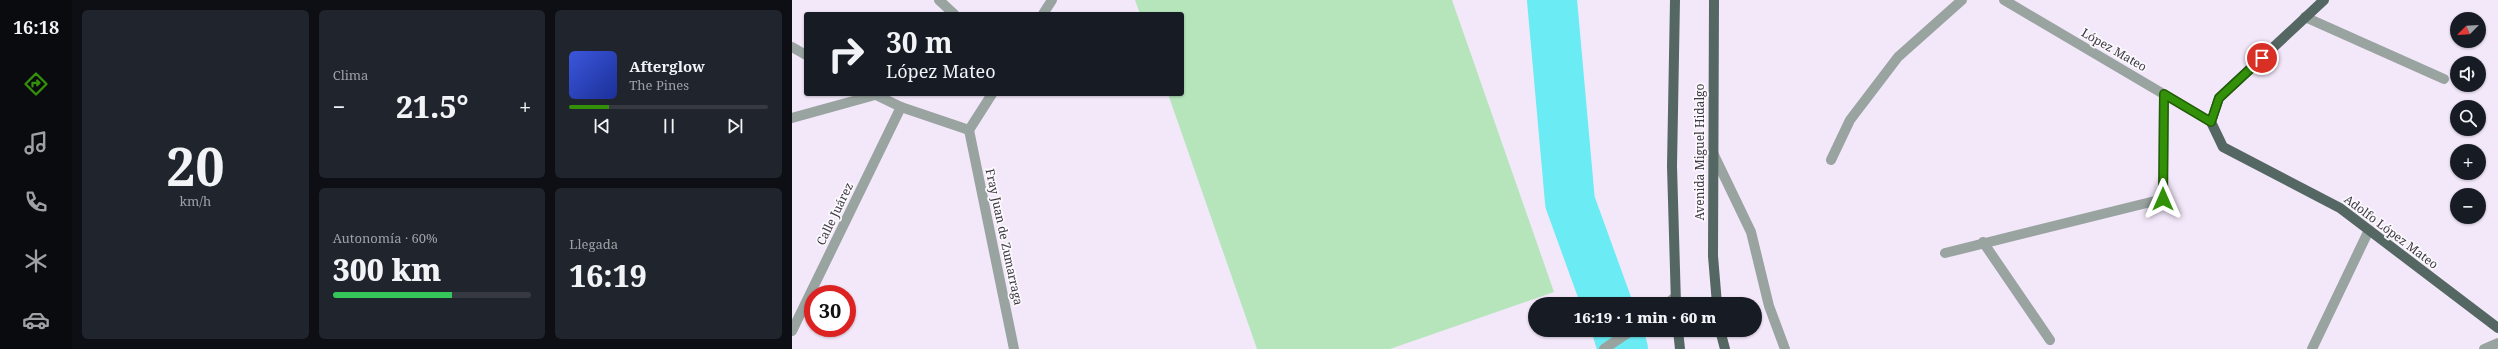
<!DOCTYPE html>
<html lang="es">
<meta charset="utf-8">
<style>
body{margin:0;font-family:"Noto Serif",serif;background:#20242c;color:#f1f3f6;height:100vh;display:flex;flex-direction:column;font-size:15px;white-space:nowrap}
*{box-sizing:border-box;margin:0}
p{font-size:13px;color:#9ea1a6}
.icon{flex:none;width:22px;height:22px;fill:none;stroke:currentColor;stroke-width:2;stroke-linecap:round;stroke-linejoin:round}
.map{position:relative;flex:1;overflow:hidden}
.details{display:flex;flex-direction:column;gap:10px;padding:10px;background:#0d0f14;width:720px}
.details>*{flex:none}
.top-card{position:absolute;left:12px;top:12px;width:380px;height:84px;border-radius:4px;box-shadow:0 1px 3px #0004;background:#171b24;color:#f1f3f6;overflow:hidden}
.needle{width:26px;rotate:246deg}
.controls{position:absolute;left:1658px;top:12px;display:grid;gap:8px}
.controls a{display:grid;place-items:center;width:36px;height:36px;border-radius:50%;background:#171b24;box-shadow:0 1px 3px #0004;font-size:20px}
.speed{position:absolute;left:12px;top:285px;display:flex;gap:8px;font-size:20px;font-weight:700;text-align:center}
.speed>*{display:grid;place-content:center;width:52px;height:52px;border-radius:50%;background:#171b24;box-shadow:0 1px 3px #0004;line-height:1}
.speed .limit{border:6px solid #d22;background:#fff;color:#111}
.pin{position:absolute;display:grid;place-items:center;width:34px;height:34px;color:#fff;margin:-17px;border:2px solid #fff;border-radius:50%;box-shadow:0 1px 4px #0007}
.me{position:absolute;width:44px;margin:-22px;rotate:0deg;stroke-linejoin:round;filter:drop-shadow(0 0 3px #0008)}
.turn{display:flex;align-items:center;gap:14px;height:84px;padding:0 16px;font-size:18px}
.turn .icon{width:52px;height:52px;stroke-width:2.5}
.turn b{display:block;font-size:28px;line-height:34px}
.big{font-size:30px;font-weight:800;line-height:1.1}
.details .card{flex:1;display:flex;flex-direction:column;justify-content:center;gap:6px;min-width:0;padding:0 14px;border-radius:6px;background:#20242c}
.details .dial{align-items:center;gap:0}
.dial b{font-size:52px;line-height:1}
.song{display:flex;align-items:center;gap:12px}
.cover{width:48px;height:48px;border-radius:6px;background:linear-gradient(135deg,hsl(230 70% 55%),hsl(230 70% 35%))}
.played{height:4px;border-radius:2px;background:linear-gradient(90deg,#329109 20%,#363941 20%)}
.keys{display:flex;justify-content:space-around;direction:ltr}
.heat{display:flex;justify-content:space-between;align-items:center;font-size:22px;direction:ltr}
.charge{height:6px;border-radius:3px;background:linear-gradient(90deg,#34c759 60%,#363941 0)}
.details .tiles{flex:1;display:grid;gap:10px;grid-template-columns:repeat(3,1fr)}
.card:first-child{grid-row:span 2}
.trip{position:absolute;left:736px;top:297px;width:234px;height:40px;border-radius:20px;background:#171b24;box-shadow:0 1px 3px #0004;font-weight:800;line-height:40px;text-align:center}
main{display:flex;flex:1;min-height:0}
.menu{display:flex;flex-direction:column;width:72px;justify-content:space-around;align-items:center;background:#090b0e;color:#9ea1a6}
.menu .icon{width:28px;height:28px}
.menu .selected{color:#329109}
.menu b{font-size:18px;color:#f1f3f6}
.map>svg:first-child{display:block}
</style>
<main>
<nav class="menu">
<b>16:18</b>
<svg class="icon selected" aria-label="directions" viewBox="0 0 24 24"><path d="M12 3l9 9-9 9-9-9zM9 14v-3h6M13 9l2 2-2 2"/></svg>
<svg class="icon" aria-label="music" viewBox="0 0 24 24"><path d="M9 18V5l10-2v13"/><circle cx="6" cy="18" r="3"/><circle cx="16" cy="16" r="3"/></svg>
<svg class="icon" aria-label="phone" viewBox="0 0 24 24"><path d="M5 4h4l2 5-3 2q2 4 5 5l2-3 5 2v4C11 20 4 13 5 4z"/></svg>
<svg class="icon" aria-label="climate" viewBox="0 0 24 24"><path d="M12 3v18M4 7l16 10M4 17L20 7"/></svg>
<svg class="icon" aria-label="car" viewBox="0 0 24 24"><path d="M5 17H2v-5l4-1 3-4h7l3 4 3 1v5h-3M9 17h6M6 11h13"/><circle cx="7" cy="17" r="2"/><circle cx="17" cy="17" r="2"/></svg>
</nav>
<section class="details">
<div class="tiles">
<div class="card dial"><b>20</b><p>km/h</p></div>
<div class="card"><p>Clima</p>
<div class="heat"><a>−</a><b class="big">21.5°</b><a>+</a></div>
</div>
<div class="card">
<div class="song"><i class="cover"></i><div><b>Afterglow</b><p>The Pines</p></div></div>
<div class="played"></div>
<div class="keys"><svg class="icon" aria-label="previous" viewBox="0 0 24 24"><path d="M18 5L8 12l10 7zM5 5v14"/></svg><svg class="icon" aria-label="pause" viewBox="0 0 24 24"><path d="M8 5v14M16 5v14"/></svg><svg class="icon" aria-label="next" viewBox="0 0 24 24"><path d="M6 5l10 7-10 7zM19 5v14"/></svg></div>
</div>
<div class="card"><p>Autonomía · 60%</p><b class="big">300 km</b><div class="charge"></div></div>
<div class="card"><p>Llegada</p><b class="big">16:19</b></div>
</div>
</section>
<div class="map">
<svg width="1706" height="349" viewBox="0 0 1706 349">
<rect width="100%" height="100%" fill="#f3e8fa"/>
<path fill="#b6e5bc" d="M343 0H660L762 292 598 349H465L376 94H390V14H348Z"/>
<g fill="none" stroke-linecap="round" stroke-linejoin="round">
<g stroke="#6becf5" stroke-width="50">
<path d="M760 0 778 202 815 304"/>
<path d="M825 330 831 349"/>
</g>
<g stroke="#99a3a0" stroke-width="10">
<path d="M147 0 162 14"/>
<path d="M1212 0 1419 122"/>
<path d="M251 14 260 0"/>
<path d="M1513 17 1652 79"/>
<path d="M0 47 14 55"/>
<path d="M82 94 109 107 177 130"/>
<path d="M0 118 83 95"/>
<path d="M177 130 222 349"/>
<path d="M177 130 200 94"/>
<path d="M921 153 959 232 977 306 993 349"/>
<path d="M1039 160 1058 120 1106 57 1170 0"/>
<path d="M1191 242 1258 340"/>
<path d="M1153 253 1371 199 1372 94"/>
<path d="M875 304 883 297"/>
<path d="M0 331 109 107"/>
<path d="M812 349 840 330"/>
<path d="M1520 349 1577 230"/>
<path d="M1692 349 1706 343"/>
</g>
<g stroke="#556762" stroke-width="10">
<path d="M883 0 880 166 884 304"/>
<path d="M922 0 921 256 925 304"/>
<path d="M1532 0 1427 98 1419 122 1431 147 1548 208 1706 328"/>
<path d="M886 330 888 349"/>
<path d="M928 330 933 349"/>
</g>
</g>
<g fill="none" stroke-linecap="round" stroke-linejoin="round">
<defs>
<path id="route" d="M1371 199 1372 94 1419 122 1427 98 1470 58"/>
</defs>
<use href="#route" stroke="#205e06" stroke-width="10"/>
<use href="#route" stroke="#329109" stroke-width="7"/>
</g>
<g text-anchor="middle" stroke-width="3.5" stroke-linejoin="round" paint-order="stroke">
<g font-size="12" fill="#3d3940" stroke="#fbf9fd">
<text transform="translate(1322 50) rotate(30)" y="4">López Mateo</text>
<text transform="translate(908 152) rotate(-90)" y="4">Avenida Miguel Hidalgo</text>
<text transform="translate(43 214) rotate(-64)" y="4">Calle Juárez</text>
<text transform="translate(1599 232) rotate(37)" y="4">Adolfo López Mateo</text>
<text transform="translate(212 237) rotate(78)" y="4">Fray Juan de Zumarraga</text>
</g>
</g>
</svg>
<div class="controls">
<a><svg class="needle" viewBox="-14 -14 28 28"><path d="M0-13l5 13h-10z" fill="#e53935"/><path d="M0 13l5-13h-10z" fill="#9ea1a6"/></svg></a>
<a><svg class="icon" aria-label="sound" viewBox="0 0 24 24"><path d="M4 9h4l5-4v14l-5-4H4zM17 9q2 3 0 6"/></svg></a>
<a><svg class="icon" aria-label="search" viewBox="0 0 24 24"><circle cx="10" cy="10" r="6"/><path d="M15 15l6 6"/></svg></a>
<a>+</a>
<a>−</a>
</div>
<div class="speed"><div class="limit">30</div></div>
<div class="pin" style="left:1470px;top:58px;background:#d93025"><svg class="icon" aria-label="arrive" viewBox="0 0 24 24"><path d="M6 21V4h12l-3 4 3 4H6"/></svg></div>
<svg class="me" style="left:1371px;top:199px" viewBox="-20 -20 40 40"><path d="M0-17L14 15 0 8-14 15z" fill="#329109" stroke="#fff" stroke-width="4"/></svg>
<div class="trip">16:19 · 1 min · 60 m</div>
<div class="top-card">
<div class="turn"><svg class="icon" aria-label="right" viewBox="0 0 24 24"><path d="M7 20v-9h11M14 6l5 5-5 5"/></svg><div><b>30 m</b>López Mateo</div></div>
</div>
</div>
</main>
